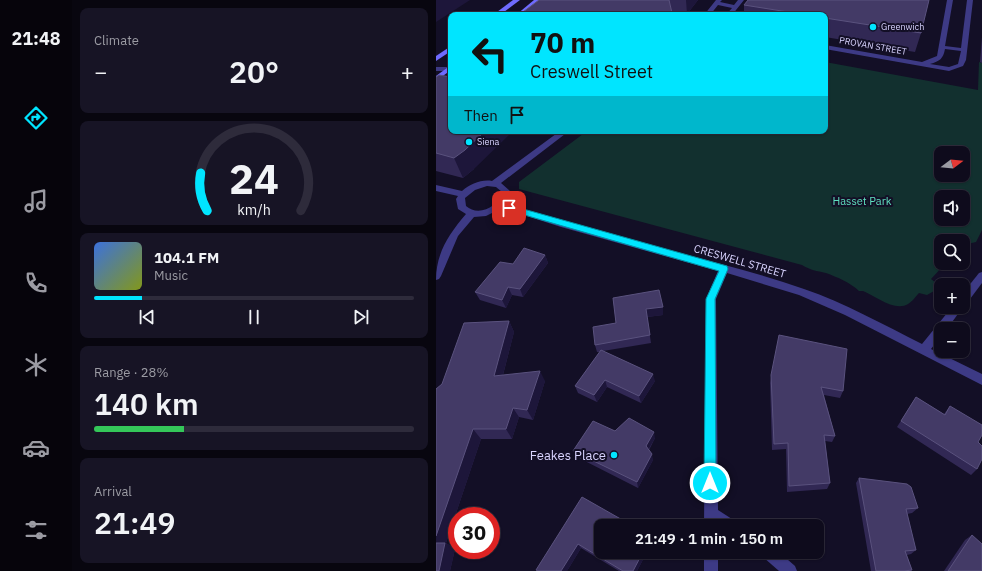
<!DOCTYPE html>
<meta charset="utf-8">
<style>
body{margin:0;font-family:"IBM Plex Sans",sans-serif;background:#171425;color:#f1f3f6;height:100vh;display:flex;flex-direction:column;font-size:15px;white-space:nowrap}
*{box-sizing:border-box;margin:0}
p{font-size:13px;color:#9b9ba3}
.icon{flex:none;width:22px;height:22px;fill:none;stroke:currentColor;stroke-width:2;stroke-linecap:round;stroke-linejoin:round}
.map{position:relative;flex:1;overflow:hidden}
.side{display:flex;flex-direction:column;gap:8px;padding:8px;background:#08060f;width:364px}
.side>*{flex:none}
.banner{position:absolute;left:12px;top:12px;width:380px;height:122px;border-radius:8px;box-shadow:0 1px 3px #0004,0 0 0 1px #2e2b3b;background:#00e5ff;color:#111;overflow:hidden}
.needle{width:26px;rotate:74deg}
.fabs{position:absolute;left:498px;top:146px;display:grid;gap:8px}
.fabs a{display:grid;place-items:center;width:36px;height:36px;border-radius:8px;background:#0e0b1c;box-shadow:0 1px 3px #0004,0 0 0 1px #2e2b3b;font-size:20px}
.speed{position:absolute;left:12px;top:507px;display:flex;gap:8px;font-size:20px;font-weight:700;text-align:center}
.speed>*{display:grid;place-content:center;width:52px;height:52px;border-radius:50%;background:#0e0b1c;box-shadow:0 1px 3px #0004,0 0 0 1px #2e2b3b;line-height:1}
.speed .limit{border:6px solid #d22;background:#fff;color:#111}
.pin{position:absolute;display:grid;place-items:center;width:34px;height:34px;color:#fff;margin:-17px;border-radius:8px;box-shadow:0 2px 6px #0006}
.me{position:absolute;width:44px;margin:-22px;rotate:0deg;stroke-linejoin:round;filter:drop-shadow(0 0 3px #0008)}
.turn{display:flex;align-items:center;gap:14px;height:84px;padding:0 16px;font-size:18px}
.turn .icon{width:52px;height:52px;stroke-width:2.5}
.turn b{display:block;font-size:28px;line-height:34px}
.then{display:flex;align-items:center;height:38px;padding:0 16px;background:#0003;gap:8px;font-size:15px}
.big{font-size:30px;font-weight:600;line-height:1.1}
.side .tile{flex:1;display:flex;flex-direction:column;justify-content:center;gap:6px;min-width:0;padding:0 14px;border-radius:8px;background:#171425}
.side .dial{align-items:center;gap:0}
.dial svg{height:104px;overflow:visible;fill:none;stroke:#2e2b3b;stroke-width:7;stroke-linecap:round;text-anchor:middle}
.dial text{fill:#f1f3f6;stroke:none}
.song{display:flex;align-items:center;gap:12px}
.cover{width:48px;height:48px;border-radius:6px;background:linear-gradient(135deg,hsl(220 70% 55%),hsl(70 70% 35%))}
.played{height:4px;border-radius:2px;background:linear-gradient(90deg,#00e5ff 15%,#2e2b3b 15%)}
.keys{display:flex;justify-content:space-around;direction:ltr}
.heat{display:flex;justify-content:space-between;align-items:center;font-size:22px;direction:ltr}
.charge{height:6px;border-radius:3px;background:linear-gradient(90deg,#34c759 28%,#2e2b3b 0)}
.trip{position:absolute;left:158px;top:519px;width:230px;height:40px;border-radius:8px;background:#0e0b1c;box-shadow:0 1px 3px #0004,0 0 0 1px #2e2b3b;font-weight:600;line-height:40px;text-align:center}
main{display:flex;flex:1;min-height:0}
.tabs{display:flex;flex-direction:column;width:72px;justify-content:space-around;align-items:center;background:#06040b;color:#9b9ba3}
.tabs .icon{width:28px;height:28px}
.tabs .active{color:#00e5ff}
.tabs b{font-size:18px;color:#f1f3f6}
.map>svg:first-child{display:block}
</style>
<main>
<nav class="tabs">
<b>21:48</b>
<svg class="icon active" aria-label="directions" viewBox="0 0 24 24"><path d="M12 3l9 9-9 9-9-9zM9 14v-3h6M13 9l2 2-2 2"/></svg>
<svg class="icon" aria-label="music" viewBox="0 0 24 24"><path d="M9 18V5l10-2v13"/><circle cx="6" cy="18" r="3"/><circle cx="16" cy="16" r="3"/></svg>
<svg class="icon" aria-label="phone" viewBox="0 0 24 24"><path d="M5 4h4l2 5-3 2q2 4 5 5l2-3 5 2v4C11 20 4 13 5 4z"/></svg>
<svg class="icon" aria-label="climate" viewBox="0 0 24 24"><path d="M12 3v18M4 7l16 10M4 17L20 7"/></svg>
<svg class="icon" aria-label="car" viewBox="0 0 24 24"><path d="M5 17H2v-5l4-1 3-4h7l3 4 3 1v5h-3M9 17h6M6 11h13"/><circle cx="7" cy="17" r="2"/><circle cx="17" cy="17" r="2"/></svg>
<svg class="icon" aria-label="filters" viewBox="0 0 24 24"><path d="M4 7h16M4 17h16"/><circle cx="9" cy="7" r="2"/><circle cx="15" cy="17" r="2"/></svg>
</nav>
<section class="side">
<div class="tile"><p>Climate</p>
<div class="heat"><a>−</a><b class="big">20°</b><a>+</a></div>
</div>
<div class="tile dial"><svg viewBox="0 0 100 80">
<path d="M14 69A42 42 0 1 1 86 69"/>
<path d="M14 69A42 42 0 0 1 9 40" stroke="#00e5ff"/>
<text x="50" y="56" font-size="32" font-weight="700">24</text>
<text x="50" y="72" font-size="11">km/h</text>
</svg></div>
<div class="tile">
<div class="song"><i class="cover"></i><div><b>104.1 FM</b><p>Music</p></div></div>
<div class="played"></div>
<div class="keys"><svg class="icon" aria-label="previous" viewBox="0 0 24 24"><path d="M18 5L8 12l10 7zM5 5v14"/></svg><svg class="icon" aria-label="pause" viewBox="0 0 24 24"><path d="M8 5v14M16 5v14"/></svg><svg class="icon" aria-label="next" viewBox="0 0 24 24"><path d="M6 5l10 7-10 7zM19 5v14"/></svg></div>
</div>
<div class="tile"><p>Range · 28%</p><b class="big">140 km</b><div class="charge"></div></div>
<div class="tile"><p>Arrival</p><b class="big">21:49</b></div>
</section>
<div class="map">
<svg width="546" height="571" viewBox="0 0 546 571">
<rect width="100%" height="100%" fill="#130f26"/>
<path fill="#12302f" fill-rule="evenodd" d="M389 62 542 90 543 62 546 63V230L540 242 527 245V241H505V263H514L515 265H508L495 279 505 287 491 295 483 293C480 296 476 302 472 304 459 312 439 296 427 291H423C415 283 401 277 390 273 381 271 374 270 366 265L83 189V182L151 131H389ZM505 153H527V175H505ZM505 197H527V219H505Z"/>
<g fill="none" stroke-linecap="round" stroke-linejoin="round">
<g fill="#3d3a85" fill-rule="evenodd">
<path d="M280 0H286L284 2 298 5 302 0H308L296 15H290L296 8 282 5 274 15H268Z"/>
<path d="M511 0H517L509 46 525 48 531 0H537L530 60 527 66 513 71 389 49V45L486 62 501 56ZM509 49 525 51 522 64 513 67 494 64C504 61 507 59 509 49Z"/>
<rect x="0" y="67" width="15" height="4"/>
<path d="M124 131H133L65 183 74 191 73 199 70 203C167 239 270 255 368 289 409 303 448 325 486 344L516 307H527L511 329H505V336L495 349 546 374V385L409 315 363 295 291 273 280 299 282 510 299 521 301 526H268L270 299 282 271 125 227 66 208 50 216 38 217 22 236 5 276 3 279 0 280C0 253 13 234 30 214L22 209 20 199 22 196 0 191V185L26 191C34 184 46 179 56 181ZM51 186 60 187 66 192C63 207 42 217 30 206L29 198 39 190Z"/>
<path d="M546 272V283L531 303 527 304V293L543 273Z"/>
<rect x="268" y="552" width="14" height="19"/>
<path d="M325 552H343L359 566 361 571H343L327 557Z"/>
</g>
<g fill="#6f6bff" fill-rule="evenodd">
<path d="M77 0H84L64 15H57Z"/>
<path d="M98 0H105L87 15H80Z"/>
<path d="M15 46V51L0 61V56Z"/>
<path d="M15 65V70L0 81V76Z"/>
</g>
</g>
<g fill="#312854">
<path d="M103 0H262L251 14 236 11Z"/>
<path d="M312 0H493L485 33 479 52 389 37V15H308V5Z"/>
<path d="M546 37V63L544 62Z"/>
<path d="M0 77 38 169 27 178 0 171Z"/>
<path d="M109 255 112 263 87 297 76 295 70 308 44 300 39 292 77 264Z"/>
<path d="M177 298 227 315 211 317 215 343 167 351 219 381 205 403 171 387 161 402 142 393 139 386 164 352H161L159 345 180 323Z"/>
<path d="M73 321 78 332 67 375 109 381 97 420 83 417 76 439H45L10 543 19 549 14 571H0L6 384Z"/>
<path d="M343 335 407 391 404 398 388 395 399 436 396 442 389 441 394 483 391 489 351 492 350 449 336 450 334 383Z"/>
<path d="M480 397 508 414 514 406 542 442 541 469 535 475 461 427Z"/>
<path d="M179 431 219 438 213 450 217 460 202 488 141 457 137 451Z"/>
<path d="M423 478 482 508 476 513 471 514 480 550 475 554 471 555 476 570 474 571H435L420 483Z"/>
<path d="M146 497 211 552 201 571H183L145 548 131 571Z"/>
<path d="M536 535 546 571H508L529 540Z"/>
</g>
<g fill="#1d163a">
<path d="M0 0H34L0 22Z"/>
<path d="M250 0H262L251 14Z"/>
<path d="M49 131H77L38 169 27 178 18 158Z"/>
<path d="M109 255 112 263 87 297 84 289Z"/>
<path d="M72 287 76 295 70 308 66 300Z"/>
<path d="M227 307V315L211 317 210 309Z"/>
<path d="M73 321 78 332 64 386 58 376Z"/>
<path d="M104 371 109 381 97 420 91 410Z"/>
<path d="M217 374 219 381 205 403 203 396Z"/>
<path d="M169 380 171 387 161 402 158 395Z"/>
<path d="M77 408 83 417 76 439 70 429Z"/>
<path d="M37 429 45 439 10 543 19 549 14 571H3L0 544V536Z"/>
<path d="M218 432 219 438 211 452 210 446Z"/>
<path d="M216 454 217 460 202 488 201 482Z"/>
<path d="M142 544 145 548 131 571H125Z"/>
<path d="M207 552H211L201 571H197Z"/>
</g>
<g fill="#433a66" stroke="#5a527e">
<path d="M103 0H233L236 13 234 15H83Z"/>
<path d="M312 0H493L485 33 389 18V15H371L308 5Z"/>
<path d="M3 75 15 77V131H49L29 150 18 158 0 153V77Z"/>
<path d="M88 248 109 255 84 289 72 287 66 300 39 292 64 262 77 264Z"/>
<path d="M223 290 227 307 210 309 214 335 159 345 157 327 180 323 177 298Z"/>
<path d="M73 321 58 376 104 371 91 410 77 408 70 429H37L0 536V389L6 384 28 323Z"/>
<path d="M343 335 411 349 407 391 385 387 399 436 388 435 394 483 353 486 352 443 338 444 335 375Z"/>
<path d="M165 350 217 374 203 396 169 380 158 395 139 386Z"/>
<path d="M480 397 509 415 514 406 546 425V435L542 442 546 446V459L541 469 465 421Z"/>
<path d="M193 418 218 432 210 446 216 454 201 482 137 451 157 421 179 431Z"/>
<path d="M423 478 471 484 475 487 482 508 470 509 480 550 469 551 476 570 468 571H440Z"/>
<path d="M146 497 197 526H165V552H207L197 571H187L142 544 125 571H102L100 570Z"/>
<path d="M536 535 546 544V571H512Z"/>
<path d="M0 543H9L3 571H0Z"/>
</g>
<path fill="#00e5ff" stroke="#0095a6" d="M73 205 291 266 292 269 279 299 280 483 279 487 274 489 270 487 268 483 270 299 283 271 71 210 69 208Z"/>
<g fill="#00e5ff" stroke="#130f26" stroke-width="1.5">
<circle cx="437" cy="27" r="4"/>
<circle cx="33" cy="142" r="4"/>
<circle cx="178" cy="455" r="4"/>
</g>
<g text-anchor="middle" stroke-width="4" stroke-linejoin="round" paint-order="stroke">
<g font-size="9" fill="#d9d4ff" stroke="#130f26" text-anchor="start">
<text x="445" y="30">Greenwich</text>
<text x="41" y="145">Siena</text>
</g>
<g font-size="9" fill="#d9d4ff" stroke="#130f26">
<text transform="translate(437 46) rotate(10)" y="3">PROVAN STREET</text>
</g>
<g font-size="11" fill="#5fe0c0" stroke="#130f26">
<text x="426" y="205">Hasset Park</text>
</g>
<g font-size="11" fill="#d9d4ff" stroke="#130f26">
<text transform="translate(304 261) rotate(16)" y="4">CRESWELL STREET</text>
</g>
<g font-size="13" fill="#d9d4ff" stroke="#130f26" text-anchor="end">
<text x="170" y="460">Feakes Place</text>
</g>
</g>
</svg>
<div class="fabs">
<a><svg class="needle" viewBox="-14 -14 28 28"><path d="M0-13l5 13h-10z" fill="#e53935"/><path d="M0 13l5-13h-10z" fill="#9b9ba3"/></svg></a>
<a><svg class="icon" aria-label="sound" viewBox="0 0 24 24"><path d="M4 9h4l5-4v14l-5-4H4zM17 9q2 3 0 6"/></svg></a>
<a><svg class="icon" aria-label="search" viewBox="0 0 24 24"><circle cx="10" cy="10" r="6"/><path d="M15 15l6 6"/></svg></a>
<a>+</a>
<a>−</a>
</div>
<div class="speed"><div class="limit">30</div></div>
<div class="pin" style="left:73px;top:208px;background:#d93025"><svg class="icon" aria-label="arrive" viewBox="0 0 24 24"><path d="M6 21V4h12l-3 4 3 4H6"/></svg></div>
<svg class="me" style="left:274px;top:483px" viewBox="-20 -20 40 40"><circle r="17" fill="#00e5ff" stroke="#fff" stroke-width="3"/><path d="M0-11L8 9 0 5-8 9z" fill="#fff"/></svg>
<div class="trip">21:49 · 1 min · 150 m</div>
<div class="banner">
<div class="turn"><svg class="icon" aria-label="left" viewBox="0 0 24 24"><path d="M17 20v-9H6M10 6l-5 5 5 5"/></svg><div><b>70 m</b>Creswell Street</div></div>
<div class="then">Then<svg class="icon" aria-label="arrive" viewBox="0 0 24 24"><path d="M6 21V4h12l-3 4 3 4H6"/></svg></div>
</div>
</div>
</main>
